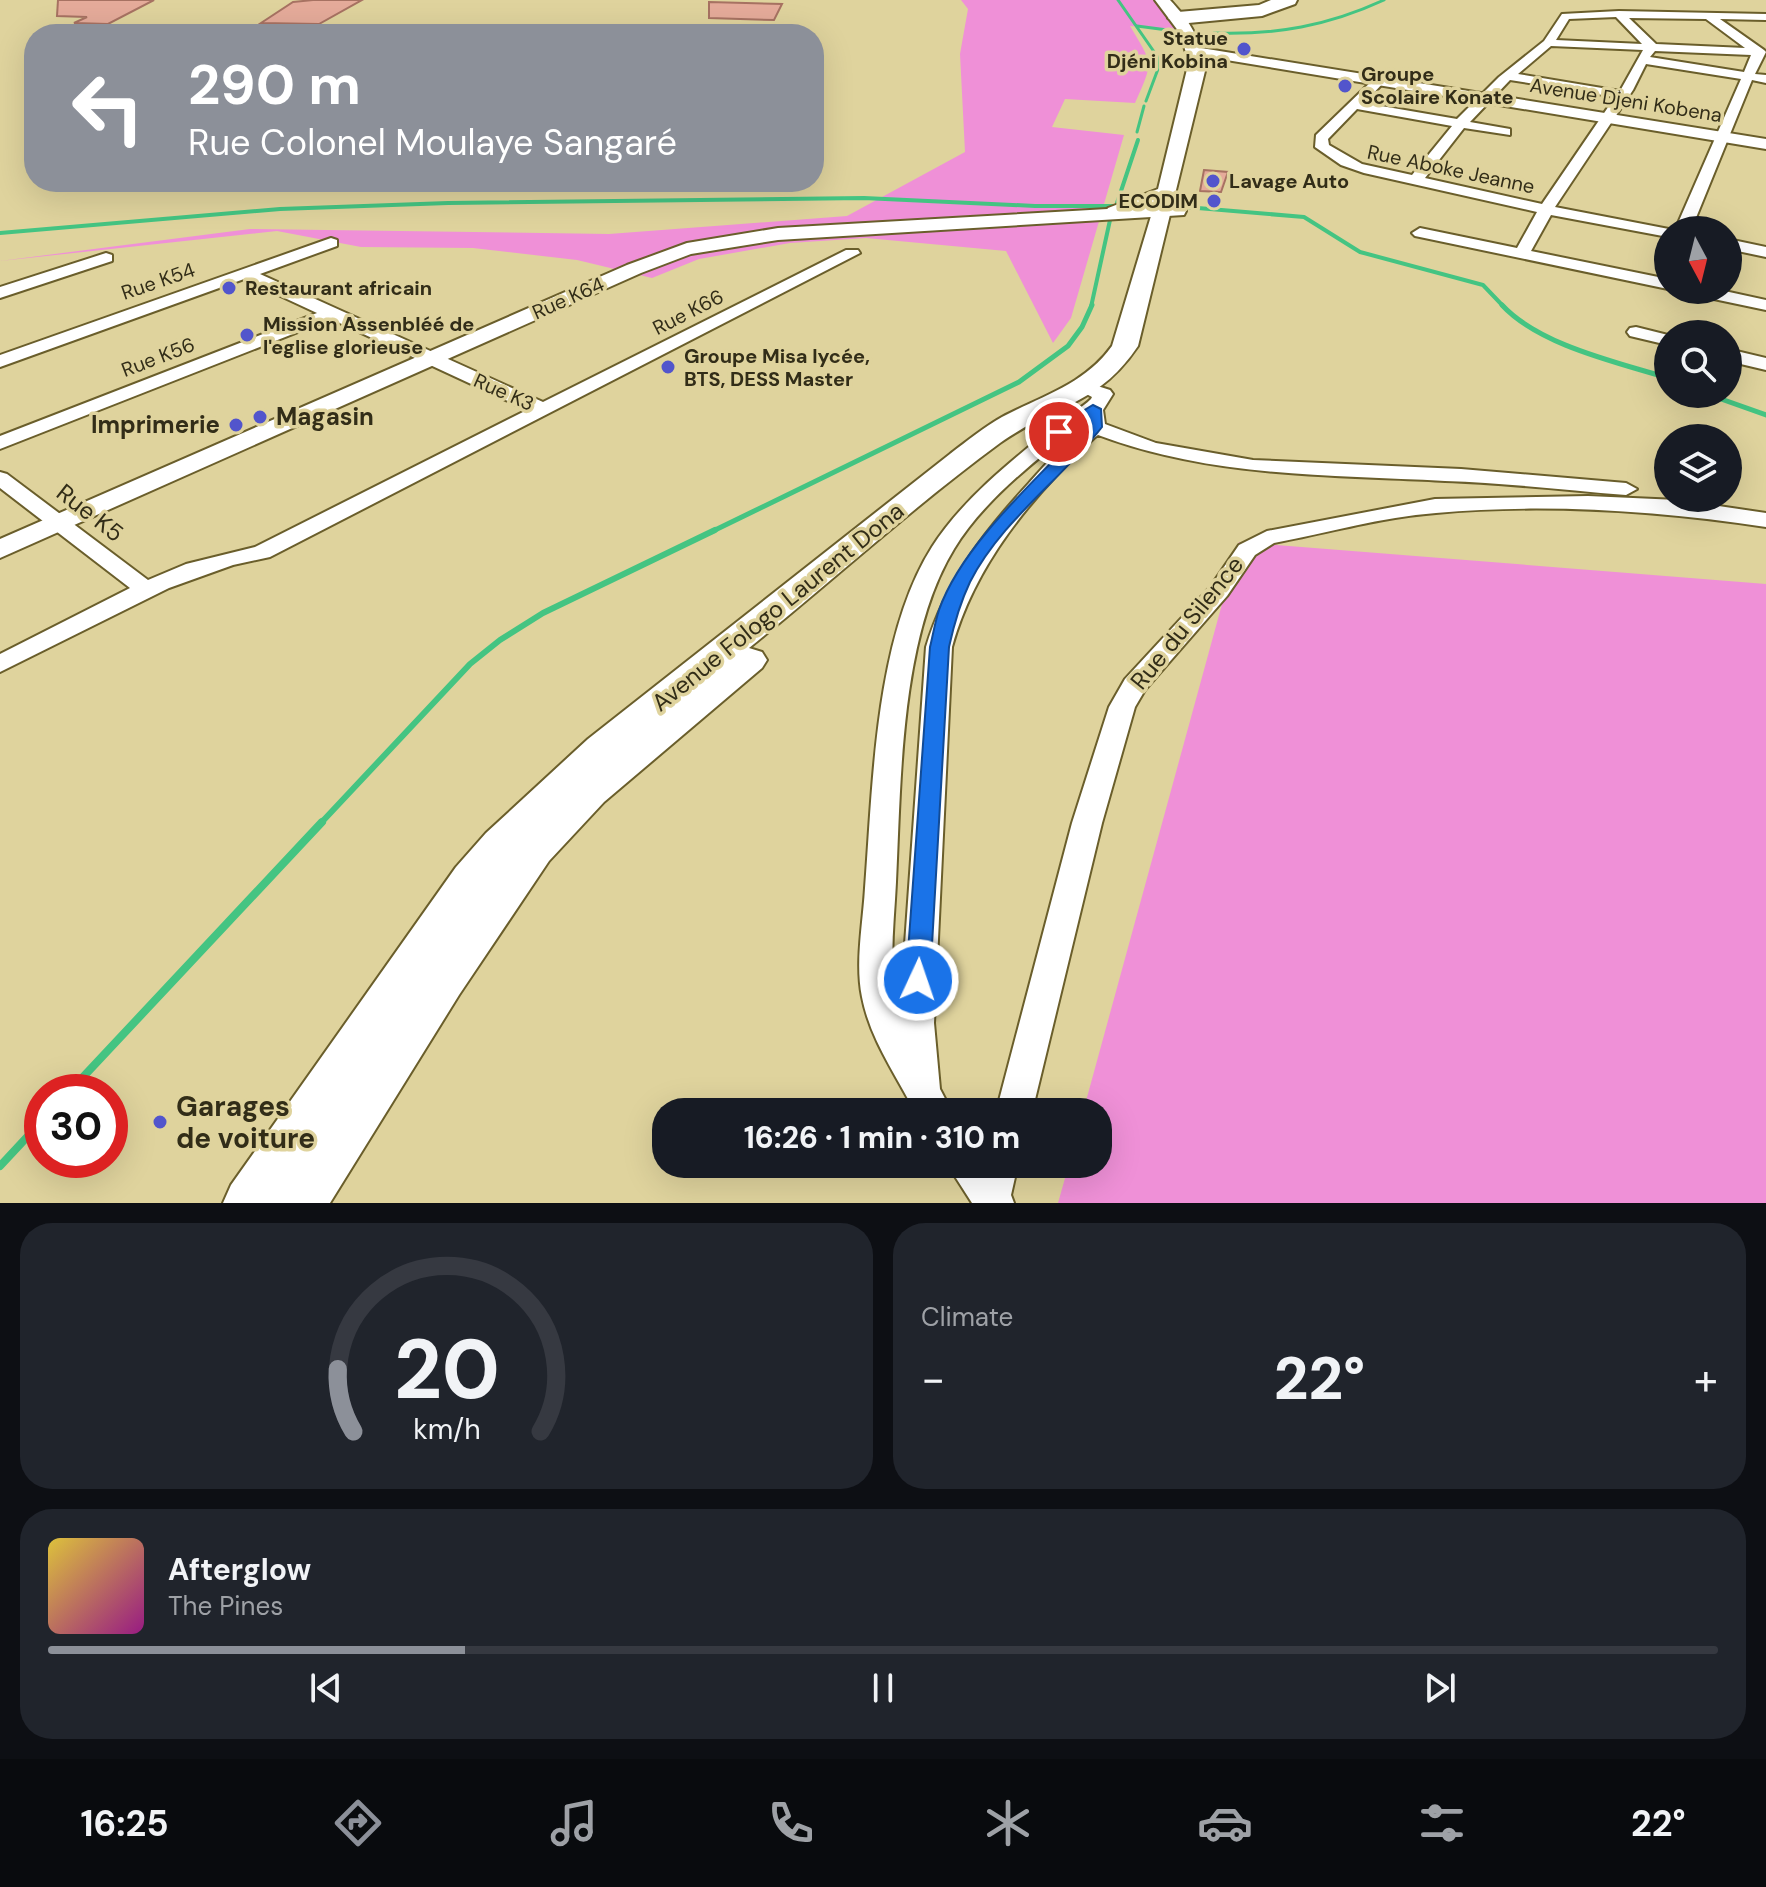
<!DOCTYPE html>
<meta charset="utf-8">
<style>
body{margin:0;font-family:"DM Sans",sans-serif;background:#20242c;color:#f1f3f6;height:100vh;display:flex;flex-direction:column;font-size:30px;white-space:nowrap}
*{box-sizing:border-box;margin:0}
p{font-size:26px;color:#9ea1a6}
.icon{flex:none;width:44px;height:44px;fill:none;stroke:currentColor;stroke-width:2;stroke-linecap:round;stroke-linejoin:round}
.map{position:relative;height:1203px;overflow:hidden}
.sheet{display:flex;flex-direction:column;gap:20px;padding:20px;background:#0d0f14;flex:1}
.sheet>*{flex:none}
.top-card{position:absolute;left:24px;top:24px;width:800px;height:168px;border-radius:32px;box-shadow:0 8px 32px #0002;background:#8c9099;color:#fff;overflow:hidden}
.needle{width:52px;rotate:173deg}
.buttons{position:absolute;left:1654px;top:216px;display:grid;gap:16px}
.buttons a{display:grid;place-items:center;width:88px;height:88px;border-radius:50%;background:#171b24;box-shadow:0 8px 32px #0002;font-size:40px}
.speed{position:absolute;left:24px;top:1074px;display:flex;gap:16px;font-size:40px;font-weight:700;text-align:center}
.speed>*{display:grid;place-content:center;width:104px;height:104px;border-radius:50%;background:#171b24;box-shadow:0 8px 32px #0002;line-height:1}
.speed .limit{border:12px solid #d22;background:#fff;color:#111}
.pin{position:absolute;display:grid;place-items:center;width:68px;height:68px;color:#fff;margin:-34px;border:4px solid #fff;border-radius:50%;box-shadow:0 2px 8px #0007}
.me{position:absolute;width:88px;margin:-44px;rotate:3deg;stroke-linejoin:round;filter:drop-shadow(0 0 6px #0008)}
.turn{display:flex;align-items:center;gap:28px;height:168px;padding:0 32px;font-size:36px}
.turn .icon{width:104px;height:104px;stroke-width:2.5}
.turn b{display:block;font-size:56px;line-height:68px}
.big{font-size:60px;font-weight:800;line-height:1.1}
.sheet .card{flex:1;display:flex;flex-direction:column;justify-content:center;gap:12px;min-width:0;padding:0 28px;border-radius:32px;background:#20242c}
.sheet .dial{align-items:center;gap:0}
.dial svg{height:208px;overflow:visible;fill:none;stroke:#363941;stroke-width:7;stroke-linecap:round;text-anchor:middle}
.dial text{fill:#f1f3f6;stroke:none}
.song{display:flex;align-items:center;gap:24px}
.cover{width:96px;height:96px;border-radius:12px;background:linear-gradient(135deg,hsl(50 70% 55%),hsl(310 70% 35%))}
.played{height:8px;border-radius:4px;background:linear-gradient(90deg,#8c9099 25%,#363941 25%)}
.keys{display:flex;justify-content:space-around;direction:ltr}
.heat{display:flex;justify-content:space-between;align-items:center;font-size:44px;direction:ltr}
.sheet .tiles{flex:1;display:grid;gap:20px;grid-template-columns:1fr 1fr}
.card:last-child{grid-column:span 2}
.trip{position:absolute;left:652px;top:1098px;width:460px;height:80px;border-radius:32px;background:#171b24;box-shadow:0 8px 32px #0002;font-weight:800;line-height:80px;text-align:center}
.menu{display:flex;height:128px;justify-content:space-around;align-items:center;background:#090b0e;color:#9ea1a6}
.menu .icon{width:56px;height:56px}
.menu .on{color:#8c9099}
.menu b{font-size:36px;color:#f1f3f6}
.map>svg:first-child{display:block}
</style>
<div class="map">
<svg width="1766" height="1203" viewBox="0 0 1766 1203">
<rect width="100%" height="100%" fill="#dfd39d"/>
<g fill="#ef90d7">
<path d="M961 0H1156L1177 30 1130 26C1153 65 1154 60 1135 103L1065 99 1052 127 1124 135 1071 318 1053 343 1006 251 866 238 790 243 699 259 652 278 577 260 473 248 361 247 277 231 0 261 250 229 609 234 847 216 965 152 960 54 968 9Z"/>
<path d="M1239 542 1766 584V1203H1058L1069 1164H1098V1112H1083Z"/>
</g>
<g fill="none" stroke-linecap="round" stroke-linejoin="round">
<g stroke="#44c482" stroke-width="3">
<path d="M1118 0 1157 56 1158 69 1146 101"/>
<path d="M1137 26 1175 31"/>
<path d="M1214 33C1276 35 1328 26 1384 0"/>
<path d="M1137 132 1144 106"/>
</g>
<g stroke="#44c482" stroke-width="4">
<path d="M1117 203 1138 140"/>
<path d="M1174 206 1304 217 1360 252 1483 285 1504 307"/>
<path d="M0 233 280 209 448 203 864 198 1035 206H1119"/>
<path d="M1091 307 1110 220"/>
</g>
<g stroke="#44c482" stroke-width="5">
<path d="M1502 305C1539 345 1616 362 1668 378"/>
<path d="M1707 394 1766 415"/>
<path d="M711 532 1019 382 1068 346 1082 327 1092 305"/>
</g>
<path stroke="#44c482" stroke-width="6" d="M320 824 470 664 500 640 543 613 715 530"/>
<g stroke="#44c482" stroke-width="8">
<path d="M69 1092 322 822"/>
<path d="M0 1166 42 1121"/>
</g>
</g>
<g fill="#e5ab9a" stroke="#a77262" stroke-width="2">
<path d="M58 0H154L108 24 74 23 87 17 57 16Z"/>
<path d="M313 0H362L319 24 261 23 293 2Z"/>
<path d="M709 2 782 4 774 20 709 18Z"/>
<path d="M1204 170 1228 172 1221 192 1200 191Z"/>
</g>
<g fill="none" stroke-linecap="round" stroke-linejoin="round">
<defs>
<g id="minor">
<path d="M1619 11 1766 14V20L1720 19 1764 50 1766 52 1755 74 1766 75V83L1752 80 1691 230H1675L1741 79 1646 64 1633 90 1555 207 1674 230H1668V237L1551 215 1531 251 1668 279V289L1415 236 1412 233 1420 228 1517 248 1537 212 1364 173 1341 165 1315 147 1316 135 1376 77 1386 80 1364 103 1457 119 1499 77 1544 41 1562 14ZM1616 17 1642 44 1556 40 1569 19ZM1629 18 1706 19 1745 48 1656 44ZM1551 46 1643 50 1620 91 1518 74ZM1655 51 1751 55 1744 72 1650 57ZM1510 80 1615 97 1542 204 1425 178 1464 128 1510 135V129L1470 122ZM1357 109 1452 126 1412 175 1362 164 1329 145 1328 139Z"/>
<path d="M331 238 337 240V246L260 274 543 402 846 250H858L860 253 270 557 233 565 169 588 0 672V654L130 588 0 488V472L7 474 148 580 186 564 255 547 527 410 331 319 0 449V436L317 313 244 279 0 367V355Z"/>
<path d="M1728 239 1766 247V257L1728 249Z"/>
<path d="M106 253 112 255V261L0 298V287Z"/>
<path d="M1688 290H1720L1766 300V310L1690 294Z"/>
<path d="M1636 327 1668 335V345L1630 336 1627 332 1630 328Z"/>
<path d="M1728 349 1766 358V370L1728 361Z"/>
<path d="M1085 382 1110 390 1113 394 1103 410 1105 424 1156 443 1253 460 1461 469 1626 483 1637 489 1626 495C1566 490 1505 483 1445 481 1327 475 1209 477 1098 435L1094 438C1032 496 975 564 952 647L934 1023 940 1089 952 1112H915C896 1075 870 1039 862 997 855 963 863 923 865 888 873 784 875 637 932 547 964 497 1016 457 1062 420 1071 413 1082 408 1091 399L1092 397 1075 388ZM1084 422 1085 425C1064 443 1047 463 1029 483 983 533 946 581 926 647L900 1015C887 972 894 926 896 882 901 781 900 637 954 549 984 499 1039 458 1084 422Z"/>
<path d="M1588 496 1678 500 1766 513V527C1659 511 1545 503 1436 513 1382 517 1327 533 1274 543L1255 555 1227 596 1145 690 1135 707 1102 823 1032 1112H996L1072 823 1109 707 1125 679 1211 586 1239 545 1267 531 1435 499Z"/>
<path d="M947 1164H1018L1011 1195 1014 1203H972Z"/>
</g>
<g id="tertiary">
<path d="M1195 47 1766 139V149L1190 54 1188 51Z"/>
<path d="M1177 205 1184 207 1186 211 1184 215 778 240 691 254 641 273 0 558V539L627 265 687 243 778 228Z"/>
</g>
<path id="secondary" d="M1155 0H1170C1189 20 1204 43 1205 71L1138 346C1097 407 1054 404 1000 443 913 507 833 580 749 648L762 652 767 660 762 668 604 802 549 861 459 995 330 1203H223L231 1185 456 867 486 833 588 739 950 454C967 441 984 427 1002 417 1042 396 1085 384 1112 346L1154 206 1116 219 1105 213 1108 208 1158 189 1189 61 1179 32Z"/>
<path id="motorway" d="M1271 0H1297L1295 4 1262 16 1178 24 1168 18 1178 12 1259 5Z"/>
</defs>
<use href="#minor" stroke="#6a5e2b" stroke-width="4"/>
<use href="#tertiary" stroke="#6a5e2b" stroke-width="4"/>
<use href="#secondary" stroke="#6a5e2b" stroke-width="4"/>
<use href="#motorway" stroke="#6a5e2b" stroke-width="4"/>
<use href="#minor" fill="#fff" fill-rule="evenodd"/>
<use href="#tertiary" fill="#fff" fill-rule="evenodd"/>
<use href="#secondary" fill="#fff" fill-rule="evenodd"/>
<use href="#motorway" fill="#fff" fill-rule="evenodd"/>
</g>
<path fill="#1a73e8" stroke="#114b97" stroke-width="2" d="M1093 405 1101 409 1102 427C1061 480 1001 521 970 582 960 603 954 624 949 647L930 980 927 988 918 991 909 988 906 980 930 647C933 635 935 622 939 610 962 544 1039 477 1087 426V420L1064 435H1053V429Z"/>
<g fill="#5255cc" stroke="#dfd39d" stroke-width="3">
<circle cx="1244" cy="49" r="8"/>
<circle cx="1345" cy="86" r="8"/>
<circle cx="1213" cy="181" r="8"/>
<circle cx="1214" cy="201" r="8"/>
<circle cx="229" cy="288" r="8"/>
<circle cx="247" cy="335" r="8"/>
<circle cx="668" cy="367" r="8"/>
<circle cx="260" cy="417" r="8"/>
<circle cx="236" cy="425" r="8"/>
<circle cx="160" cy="1122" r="8"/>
</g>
<g text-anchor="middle" stroke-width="7" stroke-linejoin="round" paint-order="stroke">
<g font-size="20" font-weight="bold" fill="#322d18" stroke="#dfd39d" text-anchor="start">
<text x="1228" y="45" text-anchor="end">Statue<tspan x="1228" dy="23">Djéni Kobina</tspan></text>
<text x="1361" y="81">Groupe<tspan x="1361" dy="23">Scolaire Konate</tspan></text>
<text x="1229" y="188">Lavage Auto</text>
<text x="1198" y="208" text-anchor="end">ECODIM</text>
<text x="245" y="295">Restaurant africain</text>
<text x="263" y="331">Mission Assenbléé de<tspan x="263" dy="23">l'eglise glorieuse</tspan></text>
<text x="684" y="363">Groupe Misa lycée,<tspan x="684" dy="23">BTS, DESS Master</tspan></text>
</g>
<g font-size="20" fill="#322d18" stroke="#dfd39d">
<text transform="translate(1626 100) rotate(9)" y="7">Avenue Djeni Kobena</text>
<text transform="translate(1451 169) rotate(12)" y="7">Rue Aboke Jeanne</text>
<text transform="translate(158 281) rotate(-19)" y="7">Rue K54</text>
<text transform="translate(568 298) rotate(-24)" y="7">Rue K64</text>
<text transform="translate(688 312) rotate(-27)" y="7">Rue K66</text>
<text transform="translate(158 357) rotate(-21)" y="7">Rue K56</text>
<text transform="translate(504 392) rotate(24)" y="7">Rue K3</text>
</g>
<g font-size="24" font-weight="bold" fill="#322d18" stroke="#dfd39d" text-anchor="start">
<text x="276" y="425">Magasin</text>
<text x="220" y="433" text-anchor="end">Imprimerie</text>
</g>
<g font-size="24" fill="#322d18" stroke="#dfd39d">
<text transform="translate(90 513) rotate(38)" y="8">Rue K5</text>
<text transform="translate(778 607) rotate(-39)" y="8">Avenue Fologo Laurent Dona</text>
<text transform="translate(1187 623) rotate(-51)" y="8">Rue du Silence</text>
</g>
<g font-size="28" font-weight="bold" fill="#322d18" stroke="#dfd39d" text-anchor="start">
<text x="176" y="1116">Garages<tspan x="176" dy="32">de voiture</tspan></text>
</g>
</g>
</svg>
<div class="buttons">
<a><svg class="needle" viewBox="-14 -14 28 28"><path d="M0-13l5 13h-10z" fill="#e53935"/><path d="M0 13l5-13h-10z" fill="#9ea1a6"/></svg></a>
<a><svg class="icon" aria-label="search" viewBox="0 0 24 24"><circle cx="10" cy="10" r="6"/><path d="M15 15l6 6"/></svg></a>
<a><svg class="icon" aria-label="layers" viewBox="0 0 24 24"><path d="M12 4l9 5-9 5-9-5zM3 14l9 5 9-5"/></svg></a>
</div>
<div class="speed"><div class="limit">30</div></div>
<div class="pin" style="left:1059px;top:432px;background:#d93025"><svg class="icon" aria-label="arrive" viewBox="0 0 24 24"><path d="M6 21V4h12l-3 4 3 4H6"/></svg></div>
<svg class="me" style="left:918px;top:980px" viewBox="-20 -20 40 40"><circle r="17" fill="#1a73e8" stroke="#fff" stroke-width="3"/><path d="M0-11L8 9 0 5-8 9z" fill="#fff"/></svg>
<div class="trip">16:26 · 1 min · 310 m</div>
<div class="top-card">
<div class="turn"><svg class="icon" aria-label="left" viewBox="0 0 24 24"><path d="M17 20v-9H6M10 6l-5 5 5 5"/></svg><div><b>290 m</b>Rue Colonel Moulaye Sangaré</div></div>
</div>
</div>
<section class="sheet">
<div class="tiles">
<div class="card dial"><svg viewBox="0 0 100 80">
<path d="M14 69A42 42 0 1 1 86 69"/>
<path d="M14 69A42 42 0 0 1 8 45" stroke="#8c9099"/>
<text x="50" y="56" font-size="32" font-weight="700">20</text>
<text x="50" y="72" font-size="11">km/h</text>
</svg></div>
<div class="card"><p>Climate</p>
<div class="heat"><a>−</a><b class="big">22°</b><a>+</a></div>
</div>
<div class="card">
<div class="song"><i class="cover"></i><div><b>Afterglow</b><p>The Pines</p></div></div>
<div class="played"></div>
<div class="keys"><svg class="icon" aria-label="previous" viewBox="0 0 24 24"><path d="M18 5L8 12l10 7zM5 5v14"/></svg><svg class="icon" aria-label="pause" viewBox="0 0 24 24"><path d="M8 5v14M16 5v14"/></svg><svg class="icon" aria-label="next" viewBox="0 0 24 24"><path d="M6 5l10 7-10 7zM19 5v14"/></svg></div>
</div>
</div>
</section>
<nav class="menu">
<b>16:25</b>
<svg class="icon on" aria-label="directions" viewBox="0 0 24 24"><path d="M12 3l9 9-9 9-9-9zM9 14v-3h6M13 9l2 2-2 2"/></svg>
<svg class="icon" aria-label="music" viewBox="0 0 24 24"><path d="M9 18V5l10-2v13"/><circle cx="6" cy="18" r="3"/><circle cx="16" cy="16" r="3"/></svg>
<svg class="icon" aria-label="phone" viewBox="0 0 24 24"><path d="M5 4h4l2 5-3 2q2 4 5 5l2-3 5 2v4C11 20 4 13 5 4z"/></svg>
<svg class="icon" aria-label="climate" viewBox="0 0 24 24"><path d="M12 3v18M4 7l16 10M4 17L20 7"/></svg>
<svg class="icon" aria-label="car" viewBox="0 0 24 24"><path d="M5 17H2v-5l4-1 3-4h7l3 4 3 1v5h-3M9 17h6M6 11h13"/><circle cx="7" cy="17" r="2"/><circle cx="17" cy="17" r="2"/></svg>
<svg class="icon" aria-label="filters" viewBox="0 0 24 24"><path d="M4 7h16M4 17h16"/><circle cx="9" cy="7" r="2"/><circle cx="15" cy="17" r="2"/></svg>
<b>22°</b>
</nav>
